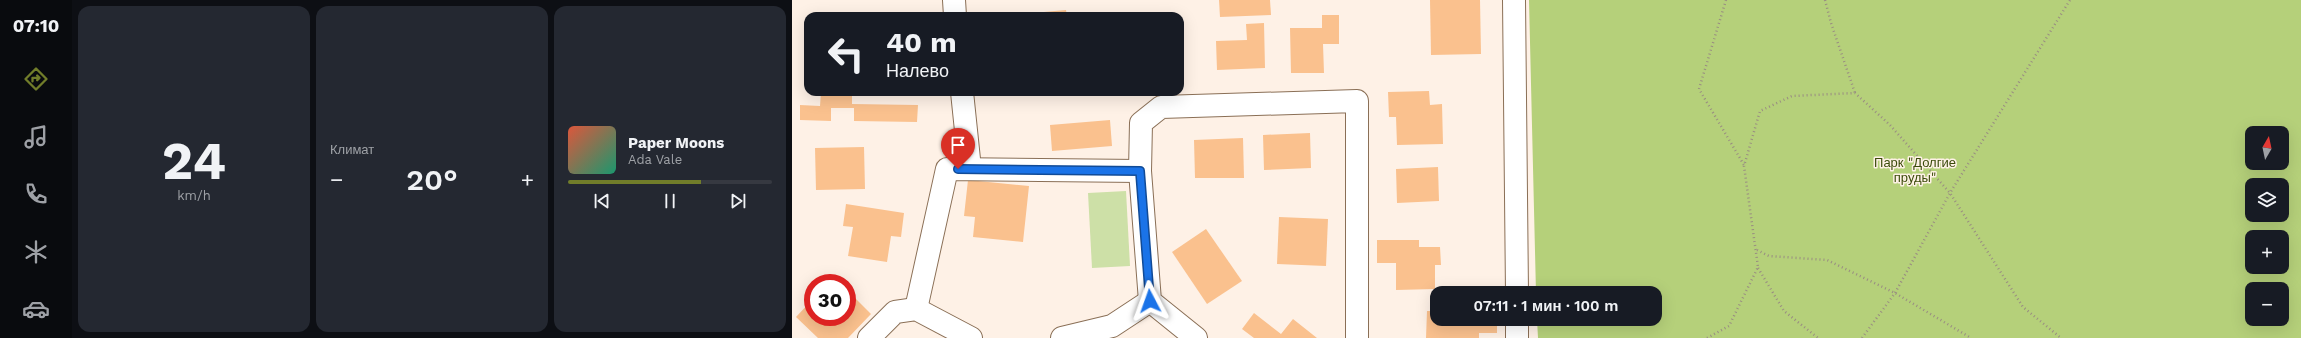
<!DOCTYPE html>
<html lang="ru">
<meta charset="utf-8">
<style>
body{margin:0;font-family:"Work Sans",sans-serif;background:#242831;color:#f1f3f6;height:100vh;display:flex;flex-direction:column;font-size:15px;white-space:nowrap}
*{box-sizing:border-box;margin:0}
p{font-size:13px;color:#9ea1a6}
.icon{flex:none;width:22px;height:22px;fill:none;stroke:currentColor;stroke-width:2;stroke-linecap:round;stroke-linejoin:round}
.map{position:relative;flex:1;overflow:hidden}
.panel{display:flex;flex-direction:column;gap:6px;padding:6px;background:#0d0f14;width:720px}
.panel>*{flex:none}
.guide{position:absolute;left:12px;top:12px;width:380px;height:84px;border-radius:12px;box-shadow:0 4px 16px #0002;background:#171b24;color:#f1f3f6;overflow:hidden}
.needle{width:26px;rotate:9deg}
.tools{position:absolute;left:1453px;top:126px;display:grid;gap:8px}
.tools a{display:grid;place-items:center;width:44px;height:44px;border-radius:8px;background:#171b24;box-shadow:0 4px 16px #0002;font-size:20px}
.speed{position:absolute;left:12px;top:274px;display:flex;gap:8px;font-size:20px;font-weight:700;text-align:center}
.speed>*{display:grid;place-content:center;width:52px;height:52px;border-radius:50%;background:#171b24;box-shadow:0 4px 16px #0002;line-height:1}
.speed .limit{border:6px solid #d22;background:#fff;color:#111}
.pin{position:absolute;display:grid;place-items:center;width:34px;height:34px;color:#fff;margin:-41px -17px;border-radius:50% 50% 50% 0;rotate:-45deg;box-shadow:0 0 4px #0007}
.pin .icon{rotate:45deg}
.me{position:absolute;width:44px;margin:-22px;rotate:356deg;stroke-linejoin:round;filter:drop-shadow(0 0 3px #0008)}
.turn{display:flex;align-items:center;gap:14px;height:84px;padding:0 16px;font-size:18px}
.turn .icon{width:52px;height:52px;stroke-width:2.5}
.turn b{display:block;font-size:28px;line-height:34px}
.big{font-size:30px;font-weight:600;line-height:1.1}
.panel .tile{flex:1;display:flex;flex-direction:column;justify-content:center;gap:6px;min-width:0;padding:0 14px;border-radius:12px;background:#242831}
.panel .dial{align-items:center;gap:0}
.dial b{font-size:52px;line-height:1}
.song{display:flex;align-items:center;gap:12px}
.cover{width:48px;height:48px;border-radius:6px;background:linear-gradient(135deg,hsl(10 70% 55%),hsl(160 70% 35%))}
.played{height:4px;border-radius:2px;background:linear-gradient(90deg,#717d2a 65%,#363941 65%)}
.keys{display:flex;justify-content:space-around;direction:ltr}
.heat{display:flex;justify-content:space-between;align-items:center;font-size:22px;direction:ltr}
.panel .tiles{flex:1;display:grid;gap:6px;grid-template-columns:repeat(3,1fr)}
.trip{position:absolute;left:638px;top:286px;width:232px;height:40px;border-radius:12px;background:#171b24;box-shadow:0 4px 16px #0002;font-weight:600;line-height:40px;text-align:center}
main{display:flex;flex:1;min-height:0}
.tab-bar{display:flex;flex-direction:column;width:72px;justify-content:space-around;align-items:center;background:#090b0e;color:#9ea1a6}
.tab-bar .icon{width:28px;height:28px}
.tab-bar .active{color:#717d2a}
.tab-bar b{font-size:18px;color:#f1f3f6}
.map>svg:first-child{display:block}
</style>
<main>
<nav class="tab-bar">
<b>07:10</b>
<svg class="icon active" aria-label="directions" viewBox="0 0 24 24"><path d="M12 3l9 9-9 9-9-9zM9 14v-3h6M13 9l2 2-2 2"/></svg>
<svg class="icon" aria-label="music" viewBox="0 0 24 24"><path d="M9 18V5l10-2v13"/><circle cx="6" cy="18" r="3"/><circle cx="16" cy="16" r="3"/></svg>
<svg class="icon" aria-label="phone" viewBox="0 0 24 24"><path d="M5 4h4l2 5-3 2q2 4 5 5l2-3 5 2v4C11 20 4 13 5 4z"/></svg>
<svg class="icon" aria-label="climate" viewBox="0 0 24 24"><path d="M12 3v18M4 7l16 10M4 17L20 7"/></svg>
<svg class="icon" aria-label="car" viewBox="0 0 24 24"><path d="M5 17H2v-5l4-1 3-4h7l3 4 3 1v5h-3M9 17h6M6 11h13"/><circle cx="7" cy="17" r="2"/><circle cx="17" cy="17" r="2"/></svg>
</nav>
<section class="panel">
<div class="tiles">
<div class="tile dial"><b>24</b><p>km/h</p></div>
<div class="tile"><p>Климат</p>
<div class="heat"><a>−</a><b class="big">20°</b><a>+</a></div>
</div>
<div class="tile">
<div class="song"><i class="cover"></i><div><b>Paper Moons</b><p>Ada Vale</p></div></div>
<div class="played"></div>
<div class="keys"><svg class="icon" aria-label="previous" viewBox="0 0 24 24"><path d="M18 5L8 12l10 7zM5 5v14"/></svg><svg class="icon" aria-label="pause" viewBox="0 0 24 24"><path d="M8 5v14M16 5v14"/></svg><svg class="icon" aria-label="next" viewBox="0 0 24 24"><path d="M6 5l10 7-10 7zM19 5v14"/></svg></div>
</div>
</div>
</section>
<div class="map">
<svg width="1509" height="338" viewBox="0 0 1509 338">
<rect width="100%" height="100%" fill="#fef1e6"/>
<path fill="#cde0a7" d="M334 191 338 266 300 268 296 193Z"/>
<path fill="#b5d07a" fill-rule="evenodd" d="M737 0H1509V338H746L745 319H863V293H744ZM1460 133H1490V163H1460ZM1460 185H1490V215H1460ZM1460 237H1490V267H1460ZM1460 289H1490V319H1460Z"/>
<g fill="#fac18e">
<path d="M427 0H478L479 15 428 17Z"/>
<path d="M638 0H688L689 54 639 55Z"/>
<path d="M274 10 275 16H218V15Z"/>
<path d="M530 15H547V44H531L532 73H499L498 28H530Z"/>
<path d="M472 23 473 68 425 70 424 41 455 40 454 24Z"/>
<path d="M637 91 638 105 650 104 651 144 605 145 604 117H597L596 92Z"/>
<path d="M29 92H66V94H60V104L126 105 125 122 62 121V108H39V121L8 120V105L28 106Z"/>
<path d="M318 120 320 146 260 151 258 125Z"/>
<path d="M518 133 519 168 472 170 471 135Z"/>
<path d="M451 138 452 178H403L402 140Z"/>
<path d="M72 147 73 189 24 190 23 148Z"/>
<path d="M646 167 647 201 605 203 604 169Z"/>
<path d="M176 180 237 186 231 242 181 237 183 217 172 216Z"/>
<path d="M54 204 112 213 109 237 99 236 95 262 56 256 61 227 51 226Z"/>
<path d="M487 217 536 219 534 266 485 264Z"/>
<path d="M414 229 450 281 415 304 380 252Z"/>
<path d="M585 240H627V247H648L649 265H643V289L604 290V263H585Z"/>
<path d="M21 285V317H55V290L79 314 56 338H26L4 317 21 299 14 293Z"/>
<path d="M635 311H645V319H705V333H687V338H634Z"/>
<path d="M462 313 489 334 501 319 525 338H462L450 329Z"/>
</g>
<g fill="none" stroke-linecap="round" stroke-linejoin="round">
<defs>
<g id="minor">
<path d="M162 0 163 16"/>
<path d="M722 0 725 293"/>
<path d="M170 92 178 169"/>
<path d="M124 309 155 169 348 171"/>
<path d="M725 319V338"/>
<path d="M77 338 103 312 124 309 179 338"/>
<path d="M270 338 320 326 358 301"/>
<path d="M404 338 358 301 348 171 349 123 369 107 565 101V338"/>
</g>
</defs>
<use href="#minor" stroke="#8a6f56" stroke-width="24"/>
<g stroke="#998d82" stroke-width="2.5" stroke-dasharray="1 3" stroke-linecap="butt">
<path d="M934 0 907 89 952 165"/>
<path d="M1033 0 1039 23 1063 93"/>
<path d="M965 250 977 256 1035 260 1103 293 1179 338"/>
<path d="M966 268 992 311 1026 338"/>
<path d="M915 338 937 326 966 267 952 166 968 111 1000 96 1063 93 1098 125 1158 193 1231 307 1269 338"/>
<path d="M1070 338 1103 293 1158 193 1278 0"/>
</g>
<use href="#minor" stroke="#fff" stroke-width="22"/>
</g>
<g fill="none" stroke-linecap="round" stroke-linejoin="round">
<defs>
<path id="route" d="M166 169 348 171 358 301"/>
</defs>
<use href="#route" stroke="#114b97" stroke-width="10"/>
<use href="#route" stroke="#1a73e8" stroke-width="7"/>
</g>
<g text-anchor="middle" stroke-width="3" stroke-linejoin="round" paint-order="stroke">
<g font-size="13" fill="#3b4b0a" stroke="#fef1e6">
<text x="1123" y="167">Парк "Долгие<tspan x="1123" dy="15">пруды"</tspan></text>
</g>
</g>
</svg>
<div class="tools">
<a><svg class="needle" viewBox="-14 -14 28 28"><path d="M0-13l5 13h-10z" fill="#e53935"/><path d="M0 13l5-13h-10z" fill="#9ea1a6"/></svg></a>
<a><svg class="icon" aria-label="layers" viewBox="0 0 24 24"><path d="M12 4l9 5-9 5-9-5zM3 14l9 5 9-5"/></svg></a>
<a>+</a>
<a>−</a>
</div>
<div class="speed"><div class="limit">30</div></div>
<div class="pin" style="left:166px;top:169px;background:#d93025"><svg class="icon" aria-label="arrive" viewBox="0 0 24 24"><path d="M6 21V4h12l-3 4 3 4H6"/></svg></div>
<svg class="me" style="left:358px;top:301px" viewBox="-20 -20 40 40"><path d="M0-17L14 15 0 8-14 15z" fill="#1a73e8" stroke="#fff" stroke-width="4"/></svg>
<div class="trip">07:11 · 1 мин · 100 m</div>
<div class="guide">
<div class="turn"><svg class="icon" aria-label="left" viewBox="0 0 24 24"><path d="M17 20v-9H6M10 6l-5 5 5 5"/></svg><div><b>40 m</b>Налево</div></div>
</div>
</div>
</main>
